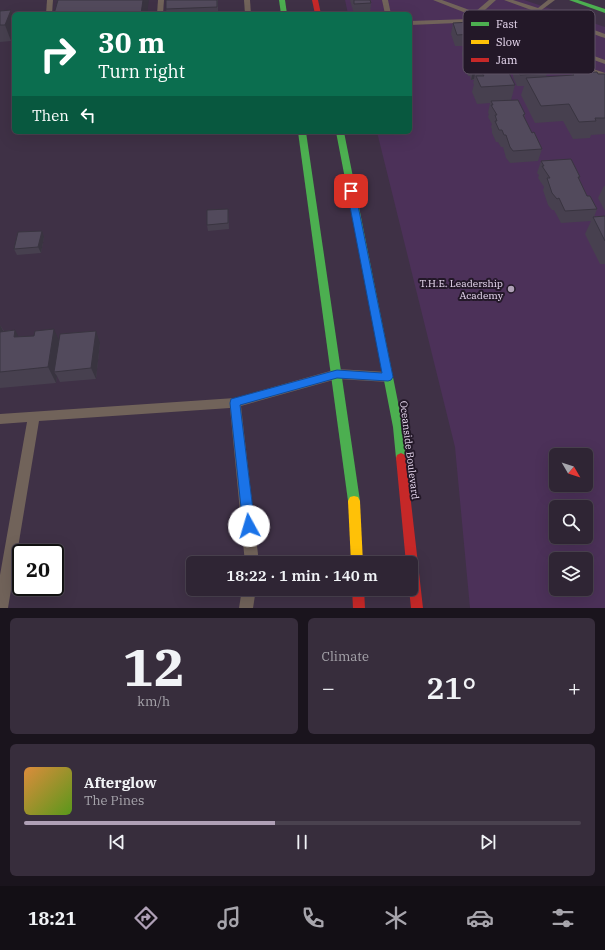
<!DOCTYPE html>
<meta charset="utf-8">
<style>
body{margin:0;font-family:"IBM Plex Serif",serif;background:#372d3c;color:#f1f3f6;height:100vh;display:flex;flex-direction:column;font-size:15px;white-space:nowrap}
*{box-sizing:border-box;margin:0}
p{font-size:13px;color:#a7a5ac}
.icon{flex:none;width:22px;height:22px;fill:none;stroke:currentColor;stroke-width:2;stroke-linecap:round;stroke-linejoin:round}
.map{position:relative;height:608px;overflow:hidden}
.side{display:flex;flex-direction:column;gap:10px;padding:10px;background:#1a141d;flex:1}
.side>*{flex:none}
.banner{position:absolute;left:12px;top:12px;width:400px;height:122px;border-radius:6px;box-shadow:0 4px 16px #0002,0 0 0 1px #4a424f;background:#0b6e4f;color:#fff;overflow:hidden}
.needle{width:26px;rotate:129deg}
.controls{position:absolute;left:549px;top:448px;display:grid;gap:8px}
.controls a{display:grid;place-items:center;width:44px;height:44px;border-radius:6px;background:#2f2534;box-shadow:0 4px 16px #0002,0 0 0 1px #4a424f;font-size:20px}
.speed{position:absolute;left:12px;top:544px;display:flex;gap:8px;font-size:20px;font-weight:700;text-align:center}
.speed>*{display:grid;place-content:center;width:52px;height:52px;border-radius:50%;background:#2f2534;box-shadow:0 4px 16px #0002,0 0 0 1px #4a424f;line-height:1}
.speed .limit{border:2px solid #111;border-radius:6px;background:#fff;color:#111}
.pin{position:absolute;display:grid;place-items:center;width:34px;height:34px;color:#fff;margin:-17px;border-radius:8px;box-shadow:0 2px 6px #0006}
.me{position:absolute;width:44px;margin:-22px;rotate:354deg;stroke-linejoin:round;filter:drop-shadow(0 0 3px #0008)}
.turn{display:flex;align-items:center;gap:14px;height:84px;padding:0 20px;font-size:18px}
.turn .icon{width:52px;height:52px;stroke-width:2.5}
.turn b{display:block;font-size:28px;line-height:34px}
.then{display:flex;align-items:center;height:38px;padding:0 20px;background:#0003;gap:8px;font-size:15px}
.big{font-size:30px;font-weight:600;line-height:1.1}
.side .widget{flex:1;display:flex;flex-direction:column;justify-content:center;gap:6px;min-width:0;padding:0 14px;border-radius:6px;background:#372d3c}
.side .dial{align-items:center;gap:0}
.dial b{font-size:52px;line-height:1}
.song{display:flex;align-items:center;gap:12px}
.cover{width:48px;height:48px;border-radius:6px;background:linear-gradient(135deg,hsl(30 70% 55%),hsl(90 70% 35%))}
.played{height:4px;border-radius:2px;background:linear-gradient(90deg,#afa0b6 45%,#4a424f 45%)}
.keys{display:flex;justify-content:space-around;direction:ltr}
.heat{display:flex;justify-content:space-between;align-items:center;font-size:22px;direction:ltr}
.side .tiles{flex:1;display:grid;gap:10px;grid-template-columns:1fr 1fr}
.widget:last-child{grid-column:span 2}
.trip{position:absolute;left:186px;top:556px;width:232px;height:40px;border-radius:6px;background:#2f2534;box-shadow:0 4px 16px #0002,0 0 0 1px #4a424f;font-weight:600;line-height:40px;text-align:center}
.menu{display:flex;height:64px;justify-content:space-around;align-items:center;background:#130f15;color:#a7a5ac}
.menu .icon{width:28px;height:28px}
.menu .on{color:#afa0b6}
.menu b{font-size:18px;color:#f1f3f6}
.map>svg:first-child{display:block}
</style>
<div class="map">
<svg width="605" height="608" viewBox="0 0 605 608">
<rect width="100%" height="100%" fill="#3f3146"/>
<path fill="#4c3159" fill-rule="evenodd" d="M345 0H524L605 27V608H470L455 447 377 132H410V14H348ZM556 455H586V485H556ZM556 507H586V537H556ZM556 559H586V589H556Z"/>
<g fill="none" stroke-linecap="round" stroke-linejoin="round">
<g fill="#71635a" fill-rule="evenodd">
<path d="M47 0H53L52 14H46Z"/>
<path d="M158 0H164L163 14H157Z"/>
<path d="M244 0H250L251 14H245Z"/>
<path d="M382 0H388L391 14H385Z"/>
<path d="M433 0H442L475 12 489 0H496L476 18 526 16 534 11 504 0H513L538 8 548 0H555L528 20 410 25V21L469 19 471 15Z"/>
<path d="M569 25 586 27 605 34V38C588 33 569 20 555 38L556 42 605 60V64L558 47C562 61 592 68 605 73V77L563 61 553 53 549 38C555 30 559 27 569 25Z"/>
<path d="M337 369 388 372 392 374 393 377 392 380 388 382 337 379 241 406 259 563H245L230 408 39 421 8 608H0V575L27 422 0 424V414L235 398Z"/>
<path d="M242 589H256L253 608H239Z"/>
</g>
<g fill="#4caf50" fill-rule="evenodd">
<path d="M279 0H285L287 14H281Z"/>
<path d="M569 0H578L605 9V13Z"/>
<path d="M298 132H306L360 501 358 505 354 506 350 505 348 501Z"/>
<path d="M336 132H344L403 427 406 458 405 461 401 463 397 461 396 458 393 427Z"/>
</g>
<path fill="#ffc107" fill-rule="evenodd" d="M354 496 358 497 360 501 363 563H351L348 501 350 497Z"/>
<g fill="#c62828" fill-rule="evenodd">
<path d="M312 0H318L321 14H315Z"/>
<path d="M401 453 405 455 406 458 423 608H411L409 589H411V563H406L396 458 397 455Z"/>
<path d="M352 589H364L365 608H353Z"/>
</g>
</g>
<g fill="#47404f">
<path d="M166 0H218V14H167L166 9Z"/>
<path d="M350 0H370L371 3 370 14H354Z"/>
<path d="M11 10 14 19V33L11 41 0 42V11Z"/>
<path d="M477 19 527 32 525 40 534 51 544 61 543 63 544 65 543 67 547 73 546 77 572 76V73L605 74V134L591 135 590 138 573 139 563 121 535 123 521 95 524 86H517L513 77V74L501 52 503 45H501V43L493 44 500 61 515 85 511 100 525 114 524 118 532 133 542 149 538 161 510 163 506 158 503 147H501L498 142H496L492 133V129L491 127 492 124 488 117 489 114 488 113 490 103 477 104 472 92 474 84 473 83 474 80H471L470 76H468L465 66 466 63 465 64 462 54 464 46H455L451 34 453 23 472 22V21H477Z"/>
<path d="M541 161 580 177 579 180 587 196 597 209 594 217 605 216V264H600L585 234 591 221 561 223 554 210H552L548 205 543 190 544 187 538 178 539 175 537 173Z"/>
<path d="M604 186H605V211L598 198Z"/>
<path d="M228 209 229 229 208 231 207 225Z"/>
<path d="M44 237 41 253 17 255 14 249Z"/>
<path d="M0 325 4 331 15 330 18 337 59 341 100 343 96 379 60 382 57 376 56 383 0 388Z"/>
</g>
<g fill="#393440">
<path d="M143 0H149L147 14H141Z"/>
<path d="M11 10 14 19V33L11 41 5 25Z"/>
<path d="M471 46 470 53 468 50 466 63 465 64 468 47Z"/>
<path d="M475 63H477L474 79 471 80Z"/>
<path d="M42 231 44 237 41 253 38 247Z"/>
<path d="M0 325 6 336 0 342Z"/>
<path d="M54 329 61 345 54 372 57 376 56 383 48 367Z"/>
<path d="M15 330 24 346 14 337Z"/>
<path d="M96 331 100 343 96 379 91 368Z"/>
</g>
<g fill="#524a5c" stroke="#393440">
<path d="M58 0H143L141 14H54Z"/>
<path d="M166 0H217V7L166 9Z"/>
<path d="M354 0H370L371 3 354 4Z"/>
<path d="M11 10 5 25H0V11Z"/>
<path d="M477 19H520L527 32 504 33V32L457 35 453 23 472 22V21H478Z"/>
<path d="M490 36 500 61H503L515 85 481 87 476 76H484L477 66H479L477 63H475L473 59H472L468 50 471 49V46L468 47 465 37Z"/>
<path d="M527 40 530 42 534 51H537L540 54 544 61H542L544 65H542L547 73 520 75 516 65H518L504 41Z"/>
<path d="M597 72 598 74H605V118H595L596 121 579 122 569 104 541 106 526 78 574 75 572 73Z"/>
<path d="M518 100 525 114 523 115 532 133 534 132 542 149 513 151 510 147 506 135H504L502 130H499L495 121H497L495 115H497L491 105H493L491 101Z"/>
<path d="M571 159 580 177H578L587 196H590L597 209 565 211 559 198 557 199 552 193 547 178H550L542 166H544L541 161Z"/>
<path d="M228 209V223L207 225V210Z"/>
<path d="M605 216V241L593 217Z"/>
<path d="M42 231 38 247 14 249 18 232Z"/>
<path d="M54 329 48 367 0 372V332L15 330 14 337 34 336 35 331Z"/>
<path d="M96 331 91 368 54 372 60 334Z"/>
</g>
<path fill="#1a73e8" stroke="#114b97" d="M351 189 355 191 393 377 391 380 388 381 337 378 240 405 255 526 253 530 249 531 245 530 243 526 230 403 231 399 337 370 382 373 347 191Z"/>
<circle fill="#afa0b6" stroke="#231828" stroke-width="1.5" cx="511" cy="289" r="4"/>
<g text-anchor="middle" stroke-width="4" stroke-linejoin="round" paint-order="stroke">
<g font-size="10" fill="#ebdcf3" stroke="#231828" text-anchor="end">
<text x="503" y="287">T.H.E. Leadership<tspan x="503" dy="12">Academy</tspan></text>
</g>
<g font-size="10" fill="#ebdcf3" stroke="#231828">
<text transform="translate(410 450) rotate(83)" y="4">Oceanside Boulevard</text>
</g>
</g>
<rect x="463" y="10" width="132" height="64" rx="6" fill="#231828" stroke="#5f5365" stroke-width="1"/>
<rect x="471" y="22" width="18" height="4" fill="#4caf50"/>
<rect x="471" y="40" width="18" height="4" fill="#ffc107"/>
<rect x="471" y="58" width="18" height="4" fill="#c62828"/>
<g font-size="11" fill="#ebdcf3">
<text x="496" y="28">Fast</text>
<text x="496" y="46">Slow</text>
<text x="496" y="64">Jam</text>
</g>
</svg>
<div class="controls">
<a><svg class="needle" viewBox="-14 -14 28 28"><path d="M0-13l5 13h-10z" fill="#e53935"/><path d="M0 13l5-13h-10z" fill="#a7a5ac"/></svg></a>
<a><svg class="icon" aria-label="search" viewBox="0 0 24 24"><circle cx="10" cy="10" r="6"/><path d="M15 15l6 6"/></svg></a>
<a><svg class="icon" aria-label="layers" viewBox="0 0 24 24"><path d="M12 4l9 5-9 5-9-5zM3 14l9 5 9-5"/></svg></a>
</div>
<div class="speed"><div class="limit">20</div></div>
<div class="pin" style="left:351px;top:191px;background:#d93025"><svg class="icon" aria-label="arrive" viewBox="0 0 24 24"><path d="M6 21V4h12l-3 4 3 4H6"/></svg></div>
<svg class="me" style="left:249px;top:526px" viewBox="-20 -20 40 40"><circle r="19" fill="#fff"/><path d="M0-13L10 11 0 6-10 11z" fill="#1a73e8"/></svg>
<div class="trip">18:22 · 1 min · 140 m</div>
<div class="banner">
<div class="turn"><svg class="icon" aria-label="right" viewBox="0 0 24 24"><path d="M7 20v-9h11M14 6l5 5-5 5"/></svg><div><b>30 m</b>Turn right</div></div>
<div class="then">Then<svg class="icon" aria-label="left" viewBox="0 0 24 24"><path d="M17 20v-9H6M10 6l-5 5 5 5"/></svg></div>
</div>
</div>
<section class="side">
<div class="tiles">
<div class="widget dial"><b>12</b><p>km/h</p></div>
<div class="widget"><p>Climate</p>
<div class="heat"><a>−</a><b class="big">21°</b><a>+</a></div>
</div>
<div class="widget">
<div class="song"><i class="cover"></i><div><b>Afterglow</b><p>The Pines</p></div></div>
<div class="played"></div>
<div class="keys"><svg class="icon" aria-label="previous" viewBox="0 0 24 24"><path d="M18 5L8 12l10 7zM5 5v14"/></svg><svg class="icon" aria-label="pause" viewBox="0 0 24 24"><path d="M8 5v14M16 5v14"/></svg><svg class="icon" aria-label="next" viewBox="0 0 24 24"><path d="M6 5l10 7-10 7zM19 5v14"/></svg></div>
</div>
</div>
</section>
<nav class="menu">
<b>18:21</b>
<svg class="icon on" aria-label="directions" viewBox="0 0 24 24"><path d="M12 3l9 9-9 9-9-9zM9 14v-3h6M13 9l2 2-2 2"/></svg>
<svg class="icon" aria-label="music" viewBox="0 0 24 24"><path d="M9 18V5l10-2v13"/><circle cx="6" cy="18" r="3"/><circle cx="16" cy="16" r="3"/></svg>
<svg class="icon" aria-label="phone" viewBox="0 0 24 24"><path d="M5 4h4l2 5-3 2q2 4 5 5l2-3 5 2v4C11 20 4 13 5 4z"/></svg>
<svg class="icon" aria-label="climate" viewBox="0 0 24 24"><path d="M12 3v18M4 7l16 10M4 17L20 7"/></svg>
<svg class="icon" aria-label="car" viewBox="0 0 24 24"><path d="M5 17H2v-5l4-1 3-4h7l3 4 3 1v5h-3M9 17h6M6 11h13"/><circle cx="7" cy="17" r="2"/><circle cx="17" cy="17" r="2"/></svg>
<svg class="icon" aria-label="filters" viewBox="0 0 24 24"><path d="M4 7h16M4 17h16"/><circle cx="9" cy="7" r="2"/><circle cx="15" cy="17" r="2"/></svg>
</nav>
